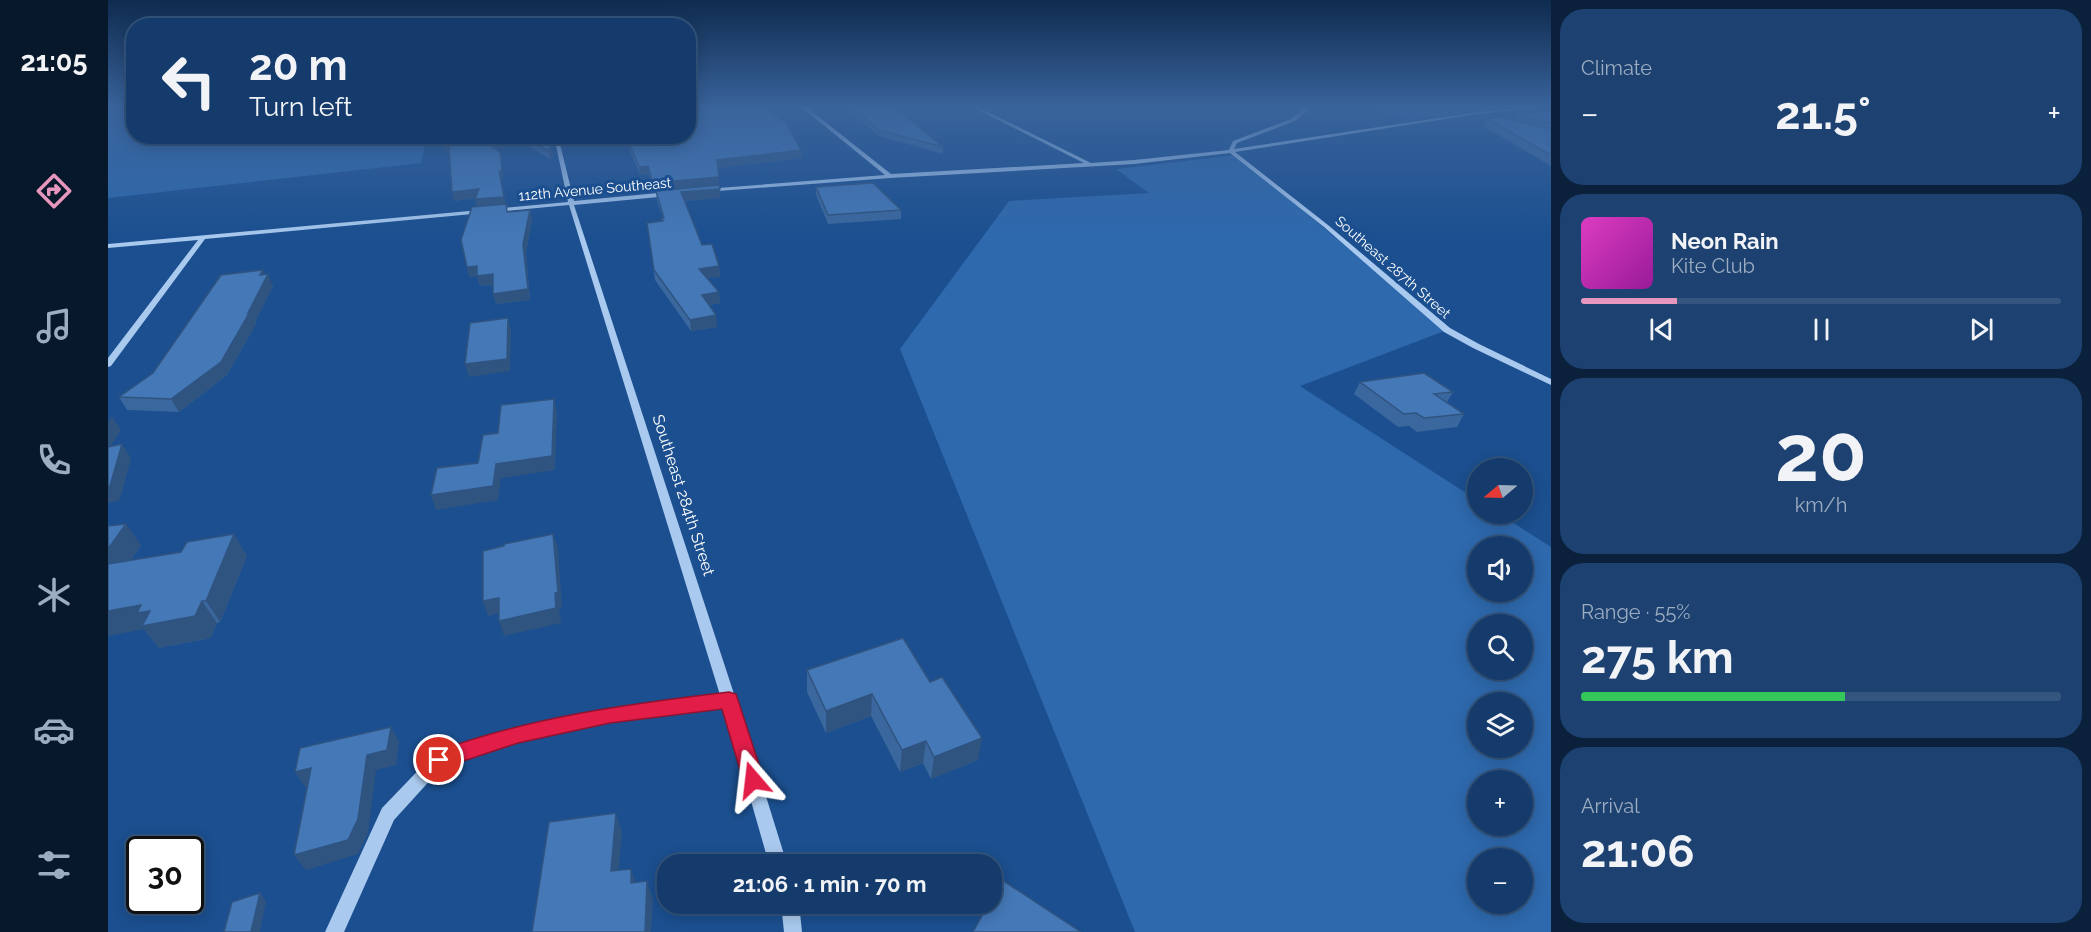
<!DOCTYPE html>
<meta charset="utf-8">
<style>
body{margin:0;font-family:Raleway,sans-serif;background:#1d4271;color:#f1f3f6;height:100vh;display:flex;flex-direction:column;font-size:22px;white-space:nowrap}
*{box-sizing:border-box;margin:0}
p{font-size:20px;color:#9dadc1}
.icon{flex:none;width:33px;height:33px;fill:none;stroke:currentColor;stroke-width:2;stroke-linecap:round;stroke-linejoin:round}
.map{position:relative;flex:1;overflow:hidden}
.drawer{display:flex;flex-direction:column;gap:9px;padding:9px;background:#0b203b;width:540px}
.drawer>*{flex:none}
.guide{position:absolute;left:18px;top:18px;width:570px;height:126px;border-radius:24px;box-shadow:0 3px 15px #0003,0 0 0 2px #33557e;background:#143b6b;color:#f1f3f6;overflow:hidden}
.needle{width:39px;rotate:251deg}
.controls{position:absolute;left:1359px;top:458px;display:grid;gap:12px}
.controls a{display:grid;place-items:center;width:66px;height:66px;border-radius:50%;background:#143b6b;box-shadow:0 3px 15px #0003,0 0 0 2px #33557e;font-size:30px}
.speed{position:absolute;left:18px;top:836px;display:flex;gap:12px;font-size:30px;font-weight:700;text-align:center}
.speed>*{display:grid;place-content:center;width:78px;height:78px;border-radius:50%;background:#143b6b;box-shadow:0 3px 15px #0003,0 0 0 2px #33557e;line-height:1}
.speed .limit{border:3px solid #111;border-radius:9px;background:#fff;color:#111}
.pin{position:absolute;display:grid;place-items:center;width:51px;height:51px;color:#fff;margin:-26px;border:3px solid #fff;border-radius:50%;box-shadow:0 2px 6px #0007}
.me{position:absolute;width:66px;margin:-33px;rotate:343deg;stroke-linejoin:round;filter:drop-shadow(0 0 4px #0008)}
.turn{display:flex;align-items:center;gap:21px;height:126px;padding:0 24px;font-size:27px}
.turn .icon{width:78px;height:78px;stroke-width:2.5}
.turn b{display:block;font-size:42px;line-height:51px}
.big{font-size:45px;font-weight:700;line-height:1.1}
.drawer .tile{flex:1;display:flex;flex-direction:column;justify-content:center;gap:9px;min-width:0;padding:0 21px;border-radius:24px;background:#1d4271}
.drawer .dial{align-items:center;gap:0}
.dial b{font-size:78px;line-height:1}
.song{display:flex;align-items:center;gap:18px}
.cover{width:72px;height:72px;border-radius:9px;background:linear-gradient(135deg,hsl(310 70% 55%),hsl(300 70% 35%))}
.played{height:6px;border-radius:3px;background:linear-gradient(90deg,#e797bd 20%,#33557e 20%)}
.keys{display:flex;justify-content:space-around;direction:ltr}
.heat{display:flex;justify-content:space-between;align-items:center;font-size:33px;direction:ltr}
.charge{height:9px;border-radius:4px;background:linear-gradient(90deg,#34c759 55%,#33557e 0)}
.trip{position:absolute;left:549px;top:854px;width:345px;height:60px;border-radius:24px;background:#143b6b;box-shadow:0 3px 15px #0003,0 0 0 2px #33557e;font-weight:700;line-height:60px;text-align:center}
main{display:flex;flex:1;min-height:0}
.tabs{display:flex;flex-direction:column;width:108px;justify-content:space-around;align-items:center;background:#08182b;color:#9dadc1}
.tabs .icon{width:42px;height:42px}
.tabs .selected{color:#e797bd}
.tabs b{font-size:27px;color:#f1f3f6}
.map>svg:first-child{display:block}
</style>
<main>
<nav class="tabs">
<b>21:05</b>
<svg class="icon selected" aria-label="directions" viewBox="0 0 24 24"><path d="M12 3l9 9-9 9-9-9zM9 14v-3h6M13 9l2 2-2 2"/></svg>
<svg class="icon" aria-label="music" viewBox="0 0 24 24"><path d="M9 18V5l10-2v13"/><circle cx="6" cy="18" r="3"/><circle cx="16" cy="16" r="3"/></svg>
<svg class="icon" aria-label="phone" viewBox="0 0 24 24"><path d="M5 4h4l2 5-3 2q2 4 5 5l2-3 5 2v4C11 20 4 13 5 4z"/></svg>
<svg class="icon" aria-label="climate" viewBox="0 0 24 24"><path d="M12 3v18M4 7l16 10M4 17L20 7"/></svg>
<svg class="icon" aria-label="car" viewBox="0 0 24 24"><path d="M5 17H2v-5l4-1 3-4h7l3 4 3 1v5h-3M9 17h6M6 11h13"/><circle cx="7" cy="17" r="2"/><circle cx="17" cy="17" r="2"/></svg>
<svg class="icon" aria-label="filters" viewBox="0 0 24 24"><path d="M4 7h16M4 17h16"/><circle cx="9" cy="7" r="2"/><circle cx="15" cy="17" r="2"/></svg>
</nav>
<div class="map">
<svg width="1443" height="932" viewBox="0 0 1443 932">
<rect width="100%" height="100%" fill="#1b4f8f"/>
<g fill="#2e69ad" fill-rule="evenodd">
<path d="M0 106H25L26 136 319 137 313 163 0 198Z"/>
<path d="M1252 106H1411L1301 120Z"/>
<path d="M1128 155 1339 330 1192 386 1369 500 1370 513H1390L1443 547V932H1027L792 349 901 201 1041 193 1008 169ZM1370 546H1414V591H1370ZM1370 624H1414V669H1370ZM1370 702H1414V747H1370ZM1370 780H1414V825H1370ZM1370 858H1414V903H1370Z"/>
</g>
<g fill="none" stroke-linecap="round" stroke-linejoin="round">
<g fill="#a9c9ee" fill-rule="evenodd">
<path d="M692 106H697L783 174 976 163 862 106H868L983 163 1026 160 1121 150 1125 141 1183 119 1200 106H1205L1187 121 1129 143 1126 149 1363 113 1426 106H1443L1363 115 1127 152 1220 225 1342 328 1371 344 1443 379V385L1365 348 1336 332 1216 227 1122 153 1026 164 782 178 596 192V190L598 189 777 175Z"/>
<path d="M446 136H450L466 201 561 192 564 194 561 196 466 205 628 700 679 864H661L616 707 502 721 410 742 336 765 286 820 236 932H217L274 808 325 755 410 728 502 709 612 695 461 205 97 239 3 366 0 367V358L90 240 0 248V244L460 202Z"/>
<path d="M673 903H691L694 932H676Z"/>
</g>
</g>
<g fill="#3a679d">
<path d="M735 106H785L835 147V154L771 136Z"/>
<path d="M1443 110V166L1375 126 1379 119 1406 120 1408 115Z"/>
<path d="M334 136H433L443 147 445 155 442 159 413 142 390 150 393 160 395 179H393L399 212 422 210 424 219 418 253 422 300 388 304 385 285 372 286 369 276 361 277 369 207 368 198 346 201 341 153H338Z"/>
<path d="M516 136H580L693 150 694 158 610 168 612 198 577 201 594 245 611 266 612 277 599 278 611 292 612 303 601 305 609 327 583 331 547 280 539 223 554 221 553 218H555L549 200 548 191H546L541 174 532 175Z"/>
<path d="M708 187 793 210V219L720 224 708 195Z"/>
<path d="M157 275 165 286 147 322 148 324 119 375 71 412 19 410 11 397 45 373Z"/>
<path d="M1252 382 1345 392 1339 402 1356 414 1349 427 1309 432 1301 426 1290 427 1246 394Z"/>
<path d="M0 526 33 545 23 560 139 556 112 622 109 623 103 638 51 648 36 629Z"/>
<path d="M795 638 870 760 823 779 815 763 792 772 763 716 718 733 699 692V670Z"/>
</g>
<g fill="#305480">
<path d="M406 136H412L413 142 384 152 382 145Z"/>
<path d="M341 145 343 153H338L336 146Z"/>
<path d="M443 147 445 155 442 159 440 151Z"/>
<path d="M693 150 694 158 610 168 609 160Z"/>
<path d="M392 152 395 179H393L401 220 370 208 367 199 391 171Z"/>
<path d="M540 166 541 174 532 175 531 167Z"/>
<path d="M611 177V185L546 191 545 183Z"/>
<path d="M371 189 373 197 346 201 344 192Z"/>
<path d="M612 189V198L574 201 573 192Z"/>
<path d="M422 210 424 219 418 253 422 300 388 304 385 294 415 244Z"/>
<path d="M369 266 385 274 387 284 372 286 369 276 361 277 359 267Z"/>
<path d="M611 266 612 277 592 279 591 269Z"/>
<path d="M155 270 158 278 160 274 165 286 147 322 148 324 119 375 71 412 63 399 140 313 152 275Z"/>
<path d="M611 292 612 303 595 306 594 295Z"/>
<path d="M608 315 609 327 583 331 582 320Z"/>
<path d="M400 318 403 330 402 371 361 377 357 364Z"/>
<path d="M446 399 449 412 447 470 393 478 390 500 328 510 323 495 388 464Z"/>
<path d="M4 416 13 430 0 450V423Z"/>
<path d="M14 444 23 458 12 500 0 503V486Z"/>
<path d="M18 524 33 545 6 586H0V549Z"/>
<path d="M126 534 139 556 112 622 98 601Z"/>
<path d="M445 534 450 548 454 607 451 608 453 623 396 636 391 621 447 593Z"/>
<path d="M391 598 397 612 380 616 375 601Z"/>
<path d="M94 601 109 623 103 638 51 648 36 629 0 636V611L33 605Z"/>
<path d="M764 694 763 716 718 733V711Z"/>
<path d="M283 727 291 742 288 765 268 770 260 833 250 854 198 870 186 855 259 755Z"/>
<path d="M874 738 870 760 823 779 826 757Z"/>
<path d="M818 741 815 763 792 772 794 750Z"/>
<path d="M203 768 213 783 197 787 187 772Z"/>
<path d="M508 813 514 832 509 890 503 871Z"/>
<path d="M523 869 529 887 523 883Z"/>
<path d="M539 881 545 899 543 932H537Z"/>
<path d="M152 893 158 901 152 932H143Z"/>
</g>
<g fill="#4478b7" stroke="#305480" stroke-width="1.5">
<path d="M580 106H653L678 123 693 150 609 160 611 177 545 183 540 166 531 167 518 136H580Z"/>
<path d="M742 106H785L835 147 771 130Z"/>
<path d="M1443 110V123L1408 115Z"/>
<path d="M1391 117 1443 129V155L1379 119Z"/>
<path d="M334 136H406L382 145 392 152 394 171H391L396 197 367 199 371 189 344 192 341 145 336 146Z"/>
<path d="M414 136H433L443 147 440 151Z"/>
<path d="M765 183 793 210 720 215 708 187Z"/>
<path d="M611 185 612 189 573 192 594 245 604 244 611 266 591 269 611 292 594 295 608 315 582 320 546 270 539 223 555 221 553 218H556L548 191Z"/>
<path d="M398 204 399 212 422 210 415 244 420 289 385 294V274L369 276V266L359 267 353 240 364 207Z"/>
<path d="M155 270 152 275 160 274 140 313 142 312 113 362 63 399 11 397 45 373 113 275Z"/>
<path d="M400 318 399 359 357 364 362 323Z"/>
<path d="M1316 373 1345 392 1326 394 1356 414 1316 418 1308 413 1296 414 1252 382Z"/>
<path d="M446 399 444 456 388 464 385 486 323 495 329 468 370 463 375 435 390 433 393 405Z"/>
<path d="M14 444 2 486H0V447Z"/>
<path d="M18 524 0 549V526Z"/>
<path d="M126 534 98 601H94L87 616 34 626 42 611 29 613 33 605 0 611V564L73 552 79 542Z"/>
<path d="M445 534 450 592 447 593 448 608 391 621V598L375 601V551L396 546V544Z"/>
<path d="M795 638 822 682 834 677 874 738 826 757 818 741 794 750 764 694 718 711 699 670Z"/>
<path d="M283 727 279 750 259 755 250 819 240 840 186 855 203 768 187 772 192 748Z"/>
<path d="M508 813 503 871 523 869V883L539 881 537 932H424L441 822Z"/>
<path d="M894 880 973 932H865L881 903H884V899Z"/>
<path d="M152 893 143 932H116L124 902Z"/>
</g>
<linearGradient id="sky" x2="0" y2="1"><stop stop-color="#0f2b4f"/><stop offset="0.45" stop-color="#39639b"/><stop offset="1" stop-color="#39639b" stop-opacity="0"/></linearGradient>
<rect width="1443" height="237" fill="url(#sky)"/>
<path fill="#e11d48" stroke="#92132f" stroke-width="1.5" d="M621 692 628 694 630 700 656 780 653 787 645 790 638 787 635 780 614 709 502 723 410 743 331 769 324 766 321 760 324 753C421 717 519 704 621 692Z"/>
<g text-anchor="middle" stroke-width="6" stroke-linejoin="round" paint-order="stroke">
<g font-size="14" fill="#fff" stroke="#1b4f8f">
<text transform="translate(487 189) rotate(-5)" y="5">112th Avenue Southeast</text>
<text transform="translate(1285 267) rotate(41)" y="5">Southeast 287th Street</text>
</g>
<g font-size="16" fill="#fff" stroke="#1b4f8f">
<text transform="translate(576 495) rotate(72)" y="6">Southeast 284th Street</text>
</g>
</g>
</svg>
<div class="controls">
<a><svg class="needle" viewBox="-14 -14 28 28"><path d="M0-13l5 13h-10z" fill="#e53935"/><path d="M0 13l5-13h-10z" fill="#9dadc1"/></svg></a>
<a><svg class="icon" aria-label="sound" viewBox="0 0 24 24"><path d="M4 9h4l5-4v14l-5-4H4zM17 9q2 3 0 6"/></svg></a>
<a><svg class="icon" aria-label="search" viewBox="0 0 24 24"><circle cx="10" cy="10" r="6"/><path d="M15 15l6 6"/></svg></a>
<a><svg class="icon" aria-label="layers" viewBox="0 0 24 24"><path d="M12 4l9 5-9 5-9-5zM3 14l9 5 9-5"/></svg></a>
<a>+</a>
<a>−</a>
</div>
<div class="speed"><div class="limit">30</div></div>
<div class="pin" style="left:331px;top:760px;background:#d93025"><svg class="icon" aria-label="arrive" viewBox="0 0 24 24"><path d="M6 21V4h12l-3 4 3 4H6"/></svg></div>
<svg class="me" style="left:645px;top:780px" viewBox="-20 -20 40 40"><path d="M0-17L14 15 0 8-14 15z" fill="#e11d48" stroke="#fff" stroke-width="4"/></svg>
<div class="trip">21:06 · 1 min · 70 m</div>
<div class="guide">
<div class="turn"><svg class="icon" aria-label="left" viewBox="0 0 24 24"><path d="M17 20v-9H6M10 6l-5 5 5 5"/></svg><div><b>20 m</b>Turn left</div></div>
</div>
</div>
<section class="drawer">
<div class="tile"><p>Climate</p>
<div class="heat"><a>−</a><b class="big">21.5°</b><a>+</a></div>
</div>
<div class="tile">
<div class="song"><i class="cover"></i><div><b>Neon Rain</b><p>Kite Club</p></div></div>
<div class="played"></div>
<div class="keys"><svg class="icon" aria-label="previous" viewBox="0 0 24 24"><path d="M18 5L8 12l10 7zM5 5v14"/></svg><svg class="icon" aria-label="pause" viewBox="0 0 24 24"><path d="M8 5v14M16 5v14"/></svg><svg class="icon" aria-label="next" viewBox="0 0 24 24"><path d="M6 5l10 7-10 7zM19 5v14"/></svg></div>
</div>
<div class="tile dial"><b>20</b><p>km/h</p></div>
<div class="tile"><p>Range · 55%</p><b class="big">275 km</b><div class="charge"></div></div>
<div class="tile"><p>Arrival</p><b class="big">21:06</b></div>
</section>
</main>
